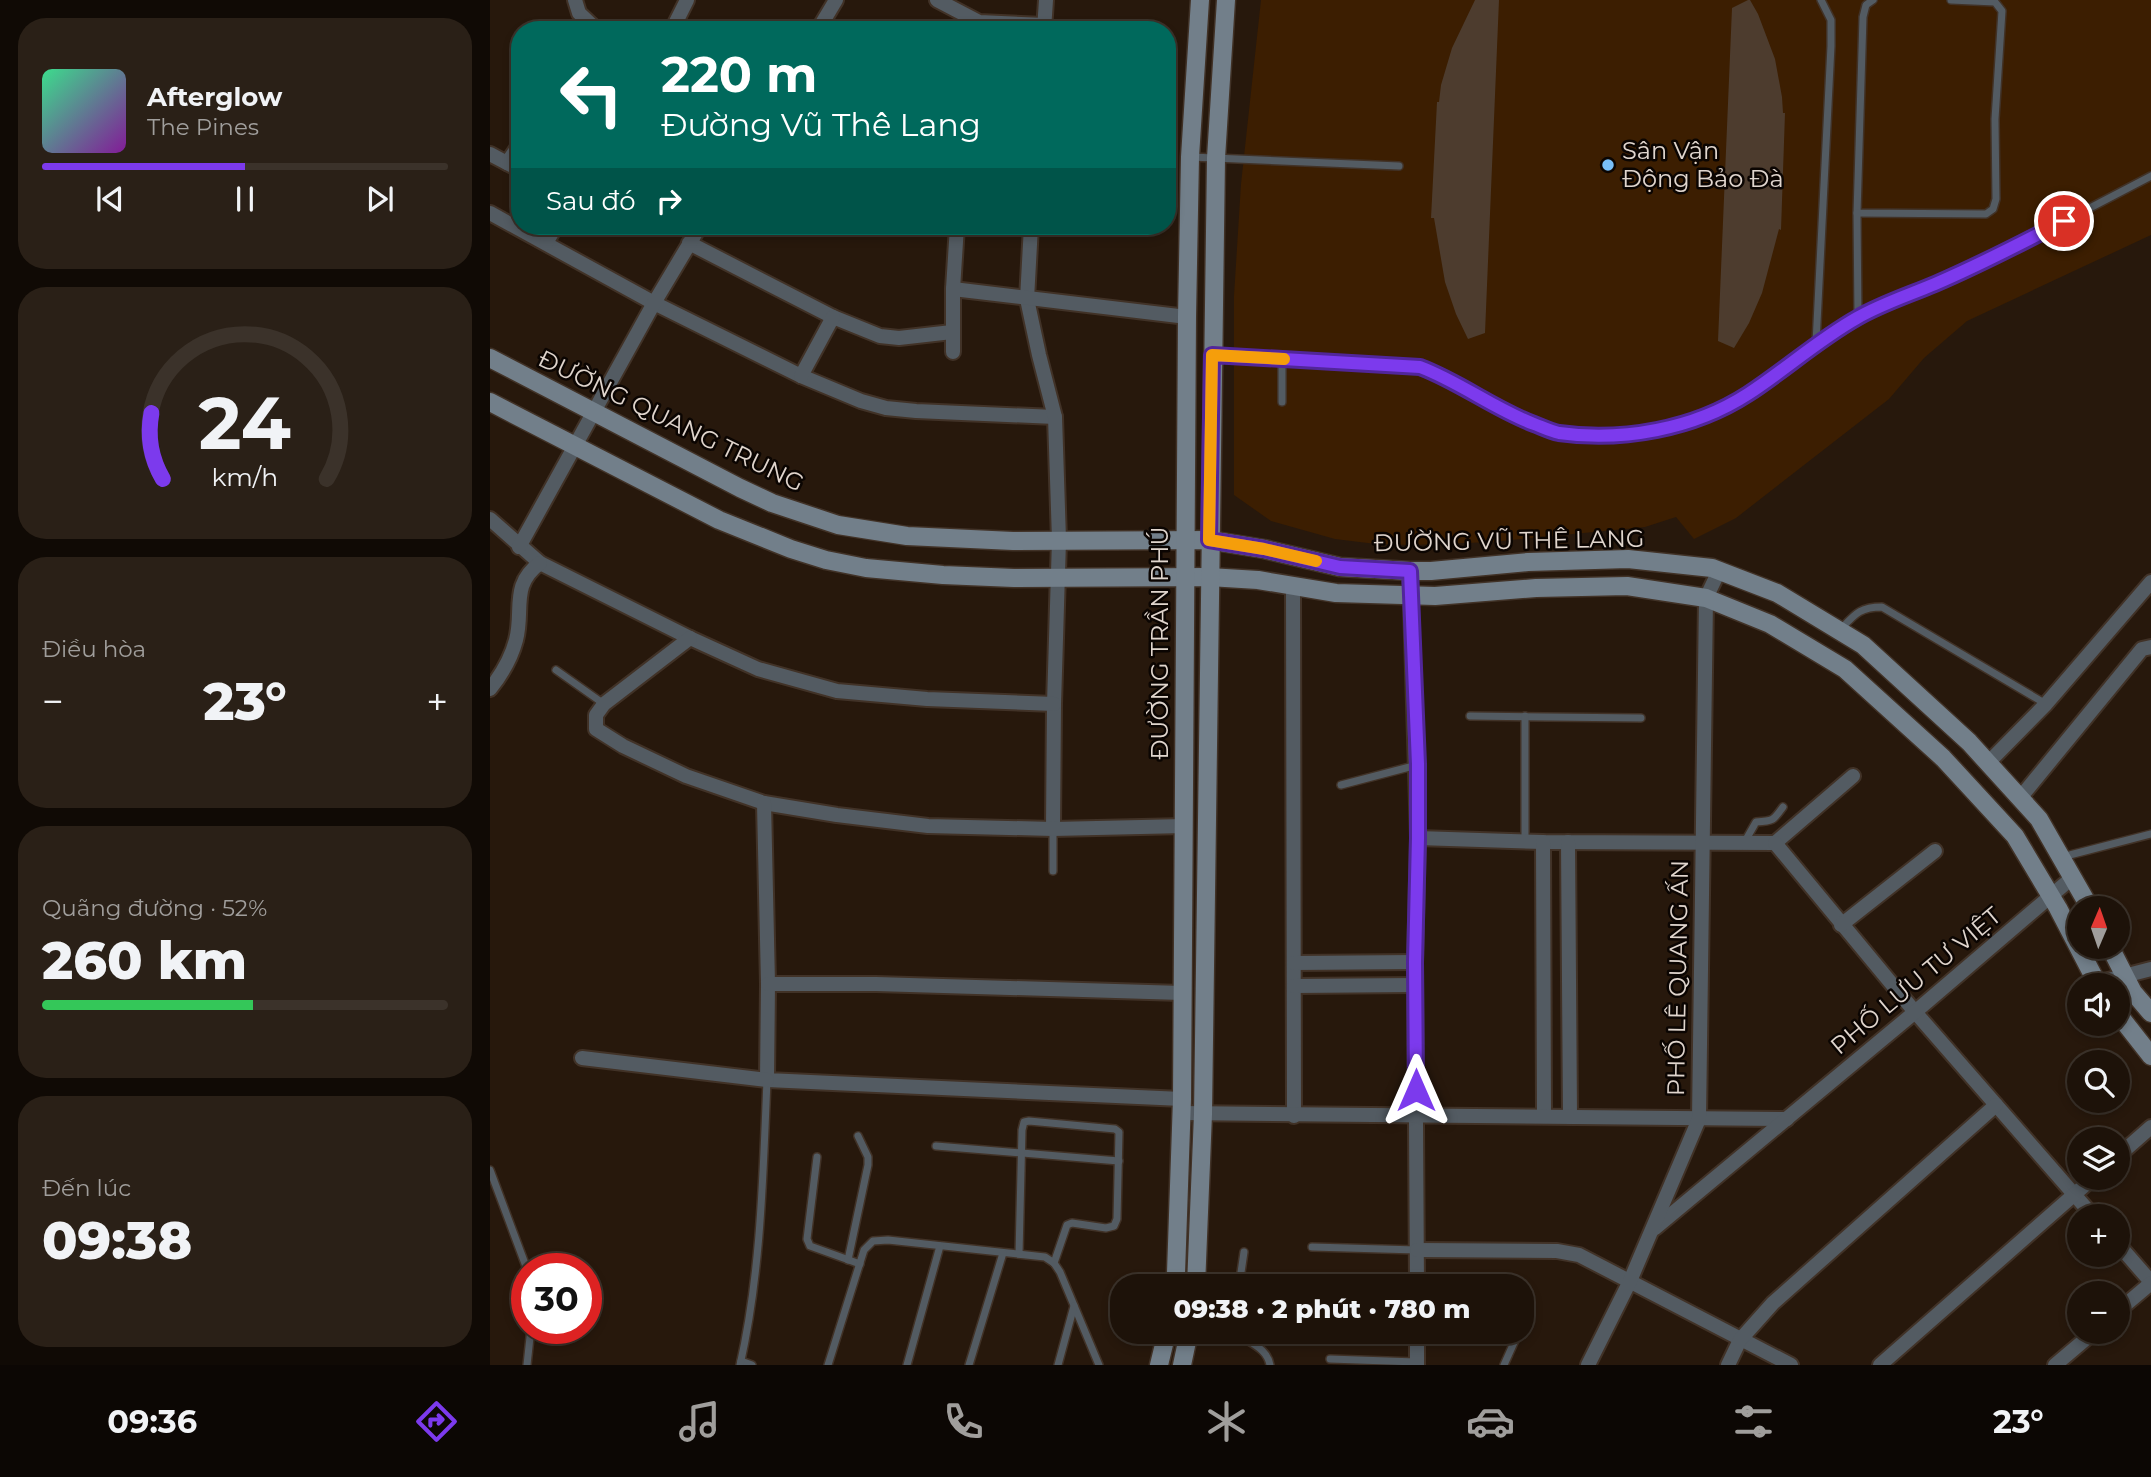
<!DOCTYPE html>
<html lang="vi">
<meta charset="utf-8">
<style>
body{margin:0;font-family:Montserrat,sans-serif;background:#2a2017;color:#f1f3f6;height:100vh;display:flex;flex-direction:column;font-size:26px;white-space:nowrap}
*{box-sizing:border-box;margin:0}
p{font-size:23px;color:#a09e9c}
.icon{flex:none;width:38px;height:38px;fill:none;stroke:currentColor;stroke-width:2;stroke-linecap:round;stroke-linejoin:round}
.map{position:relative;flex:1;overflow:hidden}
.side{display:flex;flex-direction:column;gap:18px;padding:18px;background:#100a05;width:490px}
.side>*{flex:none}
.hud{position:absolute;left:21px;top:21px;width:665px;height:214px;border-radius:28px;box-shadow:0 4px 10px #0003,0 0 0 2px #3b322a;background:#00695c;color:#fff;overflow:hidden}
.needle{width:46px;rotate:2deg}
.buttons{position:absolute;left:1577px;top:896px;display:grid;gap:14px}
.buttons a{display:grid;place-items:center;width:63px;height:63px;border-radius:50%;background:#1d1209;box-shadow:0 4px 10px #0003,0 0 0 2px #3b322a;font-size:35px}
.speed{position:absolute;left:21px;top:1253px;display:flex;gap:14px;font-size:35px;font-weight:700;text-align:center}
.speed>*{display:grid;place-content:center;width:91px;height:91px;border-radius:50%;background:#1d1209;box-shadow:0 4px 10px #0003,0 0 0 2px #3b322a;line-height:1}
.speed .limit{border:10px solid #d22;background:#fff;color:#111}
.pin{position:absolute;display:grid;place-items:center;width:60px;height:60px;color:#fff;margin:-30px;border:4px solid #fff;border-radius:50%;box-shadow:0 2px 7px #0007}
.me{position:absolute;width:77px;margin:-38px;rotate:0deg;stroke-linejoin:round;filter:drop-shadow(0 0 5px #0008)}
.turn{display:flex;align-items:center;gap:24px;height:147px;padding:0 35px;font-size:32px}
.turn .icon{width:91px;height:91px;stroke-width:2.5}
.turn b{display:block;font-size:49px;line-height:60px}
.then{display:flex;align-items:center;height:66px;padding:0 35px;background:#0003;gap:14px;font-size:26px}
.big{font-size:52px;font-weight:800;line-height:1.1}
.side .tile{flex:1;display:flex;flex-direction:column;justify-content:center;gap:10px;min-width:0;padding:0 24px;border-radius:28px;background:#2a2017}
.side .dial{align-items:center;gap:0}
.dial svg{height:182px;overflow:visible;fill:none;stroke:#3b322a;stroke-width:7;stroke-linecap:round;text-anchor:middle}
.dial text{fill:#f1f3f6;stroke:none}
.song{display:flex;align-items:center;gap:21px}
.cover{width:84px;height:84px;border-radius:10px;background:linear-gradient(135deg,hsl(150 70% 55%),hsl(290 70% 35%))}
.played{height:7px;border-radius:4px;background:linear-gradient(90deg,#7c3aed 50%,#3b322a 50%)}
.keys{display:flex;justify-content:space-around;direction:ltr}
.heat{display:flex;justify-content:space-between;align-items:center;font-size:38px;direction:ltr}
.charge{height:10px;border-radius:5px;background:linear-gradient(90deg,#34c759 52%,#3b322a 0)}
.trip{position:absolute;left:620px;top:1274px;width:424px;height:70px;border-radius:28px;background:#1d1209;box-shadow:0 4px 10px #0003,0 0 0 2px #3b322a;font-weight:800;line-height:70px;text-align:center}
.tab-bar{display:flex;height:112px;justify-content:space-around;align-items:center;background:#0c0704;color:#a09e9c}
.tab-bar .icon{width:49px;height:49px}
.tab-bar .on{color:#7c3aed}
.tab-bar b{font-size:32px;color:#f1f3f6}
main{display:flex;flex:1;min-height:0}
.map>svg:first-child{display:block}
</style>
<main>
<section class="side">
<div class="tile">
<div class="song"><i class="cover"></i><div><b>Afterglow</b><p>The Pines</p></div></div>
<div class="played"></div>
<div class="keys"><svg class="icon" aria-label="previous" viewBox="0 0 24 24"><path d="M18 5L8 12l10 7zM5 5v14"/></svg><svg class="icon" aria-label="pause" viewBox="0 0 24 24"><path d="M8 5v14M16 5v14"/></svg><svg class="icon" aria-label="next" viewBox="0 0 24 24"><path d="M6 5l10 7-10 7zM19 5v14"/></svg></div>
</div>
<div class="tile dial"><svg viewBox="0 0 100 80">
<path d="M14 69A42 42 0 1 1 86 69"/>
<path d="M14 69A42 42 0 0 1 9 40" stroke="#7c3aed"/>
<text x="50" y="56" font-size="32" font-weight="700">24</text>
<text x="50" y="72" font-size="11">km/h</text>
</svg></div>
<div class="tile"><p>Điều hòa</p>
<div class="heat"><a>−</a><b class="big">23°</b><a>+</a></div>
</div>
<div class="tile"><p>Quãng đường · 52%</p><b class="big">260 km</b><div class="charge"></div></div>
<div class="tile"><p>Đến lúc</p><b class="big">09:38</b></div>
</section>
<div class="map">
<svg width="1661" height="1365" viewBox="0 0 1661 1365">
<rect width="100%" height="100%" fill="#27180c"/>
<path fill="#3c1e01" d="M771 0H1661V235L1477 321 1434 358 1399 399 1246 518 1204 539 1186 517 1155 527 1001 542 922 545 886 544 845 539 781 521 744 495V296L751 184Z"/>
<g fill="#4d3c2e">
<path d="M985 0H1009L995 333 978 339 966 314 955 282 944 218H941L947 102H949L951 85 962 48Z"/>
<path d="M1258 0H1260L1268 14 1285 59 1292 97 1293 113H1295L1291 230 1289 229 1272 293 1259 323 1244 348 1228 341 1242 8Z"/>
</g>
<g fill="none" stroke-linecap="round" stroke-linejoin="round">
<defs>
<g id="lane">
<path d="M1383 0 1376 5 1373 17 1367 213 1496 214 1503 209 1506 199 1505 119 1512 11 1505 2 1461 0"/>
<path d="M701 157 909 166"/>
<path d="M1367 213 1368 317"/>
<path d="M1326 343 1341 46V20L1331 0"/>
<path d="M723 355 930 367 949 374 1026 417 1066 432 1110 436 1160 431 1210 418 1257 395 1326 343 1368 317 1531 244 1661 176"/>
<path d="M792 402V358"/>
<path d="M1350 630C1365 614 1370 607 1392 607L1556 704"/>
<path d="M66 670 114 704"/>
<path d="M980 716 1151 718"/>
<path d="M1035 716V841"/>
<path d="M851 785 927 765"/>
<path d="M1254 843 1266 822C1283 821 1283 821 1293 807"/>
<path d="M1572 857 1661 834"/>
<path d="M563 871V829"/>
<path d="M446 1146 629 1161"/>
<path d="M327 1157 317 1239 320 1246 370 1264"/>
<path d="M0 1170 37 1269"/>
<path d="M822 1247 927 1250"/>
<path d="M529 1254 532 1130 534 1122 539 1121 625 1129 629 1132 627 1219 624 1226 616 1228 582 1223 577 1225 564 1263"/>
<path d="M358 1260 378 1165V1157L368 1136"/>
<path d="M749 1286 754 1252"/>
<path d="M746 1332C758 1343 777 1347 780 1365"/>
<path d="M840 1359 926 1362"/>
<path d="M251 1361 262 1365"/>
<path d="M37 1365 41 1328"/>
<path d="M250 1365C271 1273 273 1175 277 1080"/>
<path d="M338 1365 374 1250 383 1241 398 1240 555 1257 564 1263 570 1272 609 1365"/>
<path d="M417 1365 450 1246"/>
<path d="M479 1365 513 1253"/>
<path d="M568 1365 584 1306"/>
<path d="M1014 1365 1026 1338"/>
</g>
<g id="street">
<path d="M85 0 89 13 107 30"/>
<path d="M447 0 489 22 554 25"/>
<path d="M182 30 197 0"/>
<path d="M328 30 346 0"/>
<path d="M554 30 556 0"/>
<path d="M0 154 30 170"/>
<path d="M17 163 30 144"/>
<path d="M0 213 164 303 311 376 371 401 396 408 426 411 565 417"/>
<path d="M541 226 537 299 549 355 565 417 569 540 564 704 563 829"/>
<path d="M56 243 66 226"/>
<path d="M199 243 343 317 390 336 409 338 462 332"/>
<path d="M463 289 697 317"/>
<path d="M463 352V289L467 226"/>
<path d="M311 376 343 317"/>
<path d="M0 519 50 563 200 638 268 669 347 691 437 699 564 704"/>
<path d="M29 547 164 303 210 226"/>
<path d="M920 571 928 838 925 962 927 1286"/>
<path d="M803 586 804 1116"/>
<path d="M200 638 114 704 106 715V729L133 746 196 776 274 803 347 815 438 826 563 829 695 826"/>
<path d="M0 689C12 674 21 659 26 640 34 610 20 585 50 563"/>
<path d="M1498 763 1556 704 1661 582"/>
<path d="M1530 798 1652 649 1661 647"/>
<path d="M274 803 278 984 277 1080 692 1099"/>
<path d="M928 838 1053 842 1285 843 1363 776"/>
<path d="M1053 842 1054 1116"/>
<path d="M1078 842 1080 1117"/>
<path d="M1285 843 1425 1012 1603 1216"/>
<path d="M1351 925 1445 851"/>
<path d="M804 963 925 962"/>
<path d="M1607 983 1661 969"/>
<path d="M278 984H386L692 993"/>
<path d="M804 986 925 985"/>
<path d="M92 1058 277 1080"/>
<path d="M691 1113 1297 1119"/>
<path d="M1628 1156 1661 1127"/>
<path d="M1165 1228 1425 1012 1583 877"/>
<path d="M1628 1244 1661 1282"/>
<path d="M927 1250 1067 1251 1089 1255 1301 1365"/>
<path d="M1628 1311 1661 1283"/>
<path d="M927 1332V1365"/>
<path d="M1098 1365 1140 1281 1209 1119 1216 598 1229 571"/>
<path d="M1238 1365 1250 1340 1283 1303 1506 1105"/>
<path d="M1390 1365 1603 1178"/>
<path d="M1565 1365 1604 1332"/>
</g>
<g id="secondary">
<path d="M0 358 250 488 282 503 348 525 417 536 523 541 719 540 774 549 850 567 920 571H941L1038 562 1138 559 1222 568 1287 593 1373 645 1479 742 1549 819 1600 908"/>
<path d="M0 402 229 520 301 549 336 560 376 568 453 575 524 578 719 577 768 580 846 593 945 596 1046 588 1137 586 1216 598 1280 624 1355 669 1453 758 1525 836 1568 908 1608 985"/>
<path d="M1620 947 1643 992 1661 1013"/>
<path d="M1628 1014 1661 1056"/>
<path d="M684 1286 686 1273 692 1099 697 317 700 157 710 0"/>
<path d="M706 1286 713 1114 726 158 736 0"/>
<path d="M669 1365 677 1332"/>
<path d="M692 1365 699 1332"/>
</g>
</defs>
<use href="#lane" stroke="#413227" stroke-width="10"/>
<use href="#street" stroke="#413227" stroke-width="18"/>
<use href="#secondary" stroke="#413227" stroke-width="21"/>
<use href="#lane" stroke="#535b62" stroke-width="7"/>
<use href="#street" stroke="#535b62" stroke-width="14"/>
<use href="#secondary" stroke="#727f8a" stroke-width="18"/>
</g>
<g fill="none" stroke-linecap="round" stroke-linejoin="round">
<defs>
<path id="route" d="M926 1090 925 962 928 838V764L920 571 850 567 774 549 719 540 722 355 930 367C970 382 1004 409 1044 424 1052 427 1060 431 1069 433 1132 442 1204 429 1258 394 1295 370 1328 340 1367 318 1391 304 1419 295 1445 284 1489 265 1532 243 1574 221"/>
</defs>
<use href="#route" stroke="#51269a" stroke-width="18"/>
<use href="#route" stroke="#7c3aed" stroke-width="12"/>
<path stroke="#f59e0b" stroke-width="12" d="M794 359 722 355 719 540 774 549 826 561"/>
</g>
<circle fill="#78bff8" stroke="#0b0502" stroke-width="2.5" cx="1118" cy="165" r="7"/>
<g text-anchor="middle" stroke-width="5" stroke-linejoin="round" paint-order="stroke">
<g font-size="24" fill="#e0d5cd" stroke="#0b0502" text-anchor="start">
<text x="1132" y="159">Sân Vận<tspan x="1132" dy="28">Động Bảo Đà</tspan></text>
</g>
<g font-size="24" fill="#e0d5cd" stroke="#0b0502">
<text transform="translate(181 421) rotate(26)" y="8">ĐƯỜNG QUANG TRUNG</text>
<text transform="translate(1019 541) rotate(-1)" y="8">ĐƯỜNG VŨ THÊ LANG</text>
<text transform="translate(670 643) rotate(-90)" y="8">ĐƯỜNG TRẦN PHÚ</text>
<text transform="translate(1188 978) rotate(-89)" y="8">PHỐ LÊ QUANG ẤN</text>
<text transform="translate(1426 981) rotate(-40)" y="8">PHỐ LƯU TƯ VIỆT</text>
</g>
</g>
</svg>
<div class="buttons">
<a><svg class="needle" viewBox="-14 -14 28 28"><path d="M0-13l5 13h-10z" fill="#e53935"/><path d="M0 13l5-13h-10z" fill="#a09e9c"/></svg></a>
<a><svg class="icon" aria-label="sound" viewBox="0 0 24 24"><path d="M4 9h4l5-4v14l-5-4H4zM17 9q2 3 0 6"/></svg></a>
<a><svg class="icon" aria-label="search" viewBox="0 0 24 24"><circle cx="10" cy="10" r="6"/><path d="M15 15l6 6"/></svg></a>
<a><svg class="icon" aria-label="layers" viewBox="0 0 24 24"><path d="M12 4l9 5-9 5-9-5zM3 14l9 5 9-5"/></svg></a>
<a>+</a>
<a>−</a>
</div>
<div class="speed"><div class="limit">30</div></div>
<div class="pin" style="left:1574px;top:221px;background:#d93025"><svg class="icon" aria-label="arrive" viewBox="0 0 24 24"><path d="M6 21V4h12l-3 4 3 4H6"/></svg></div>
<svg class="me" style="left:926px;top:1090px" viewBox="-20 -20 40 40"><path d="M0-17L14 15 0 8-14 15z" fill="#7c3aed" stroke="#fff" stroke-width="4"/></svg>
<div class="trip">09:38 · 2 phút · 780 m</div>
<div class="hud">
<div class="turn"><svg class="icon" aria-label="left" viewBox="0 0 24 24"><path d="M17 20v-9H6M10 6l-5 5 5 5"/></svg><div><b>220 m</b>Đường Vũ Thê Lang</div></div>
<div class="then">Sau đó<svg class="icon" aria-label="right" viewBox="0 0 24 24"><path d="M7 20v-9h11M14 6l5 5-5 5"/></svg></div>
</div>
</div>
</main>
<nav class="tab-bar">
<b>09:36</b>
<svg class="icon on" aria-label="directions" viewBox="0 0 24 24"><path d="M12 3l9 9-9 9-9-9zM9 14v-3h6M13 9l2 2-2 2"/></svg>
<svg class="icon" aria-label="music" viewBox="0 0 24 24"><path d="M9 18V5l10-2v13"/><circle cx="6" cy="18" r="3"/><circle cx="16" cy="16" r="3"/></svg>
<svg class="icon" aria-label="phone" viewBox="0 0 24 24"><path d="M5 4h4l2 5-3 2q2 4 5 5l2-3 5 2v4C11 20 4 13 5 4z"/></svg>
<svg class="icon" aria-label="climate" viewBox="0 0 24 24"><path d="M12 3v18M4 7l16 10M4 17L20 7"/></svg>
<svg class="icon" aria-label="car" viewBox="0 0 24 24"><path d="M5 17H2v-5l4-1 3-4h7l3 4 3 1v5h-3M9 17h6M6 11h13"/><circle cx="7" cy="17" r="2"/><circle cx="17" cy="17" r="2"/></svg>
<svg class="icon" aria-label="filters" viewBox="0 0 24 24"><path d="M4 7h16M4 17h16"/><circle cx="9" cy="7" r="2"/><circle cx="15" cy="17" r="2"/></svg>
<b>23°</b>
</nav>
